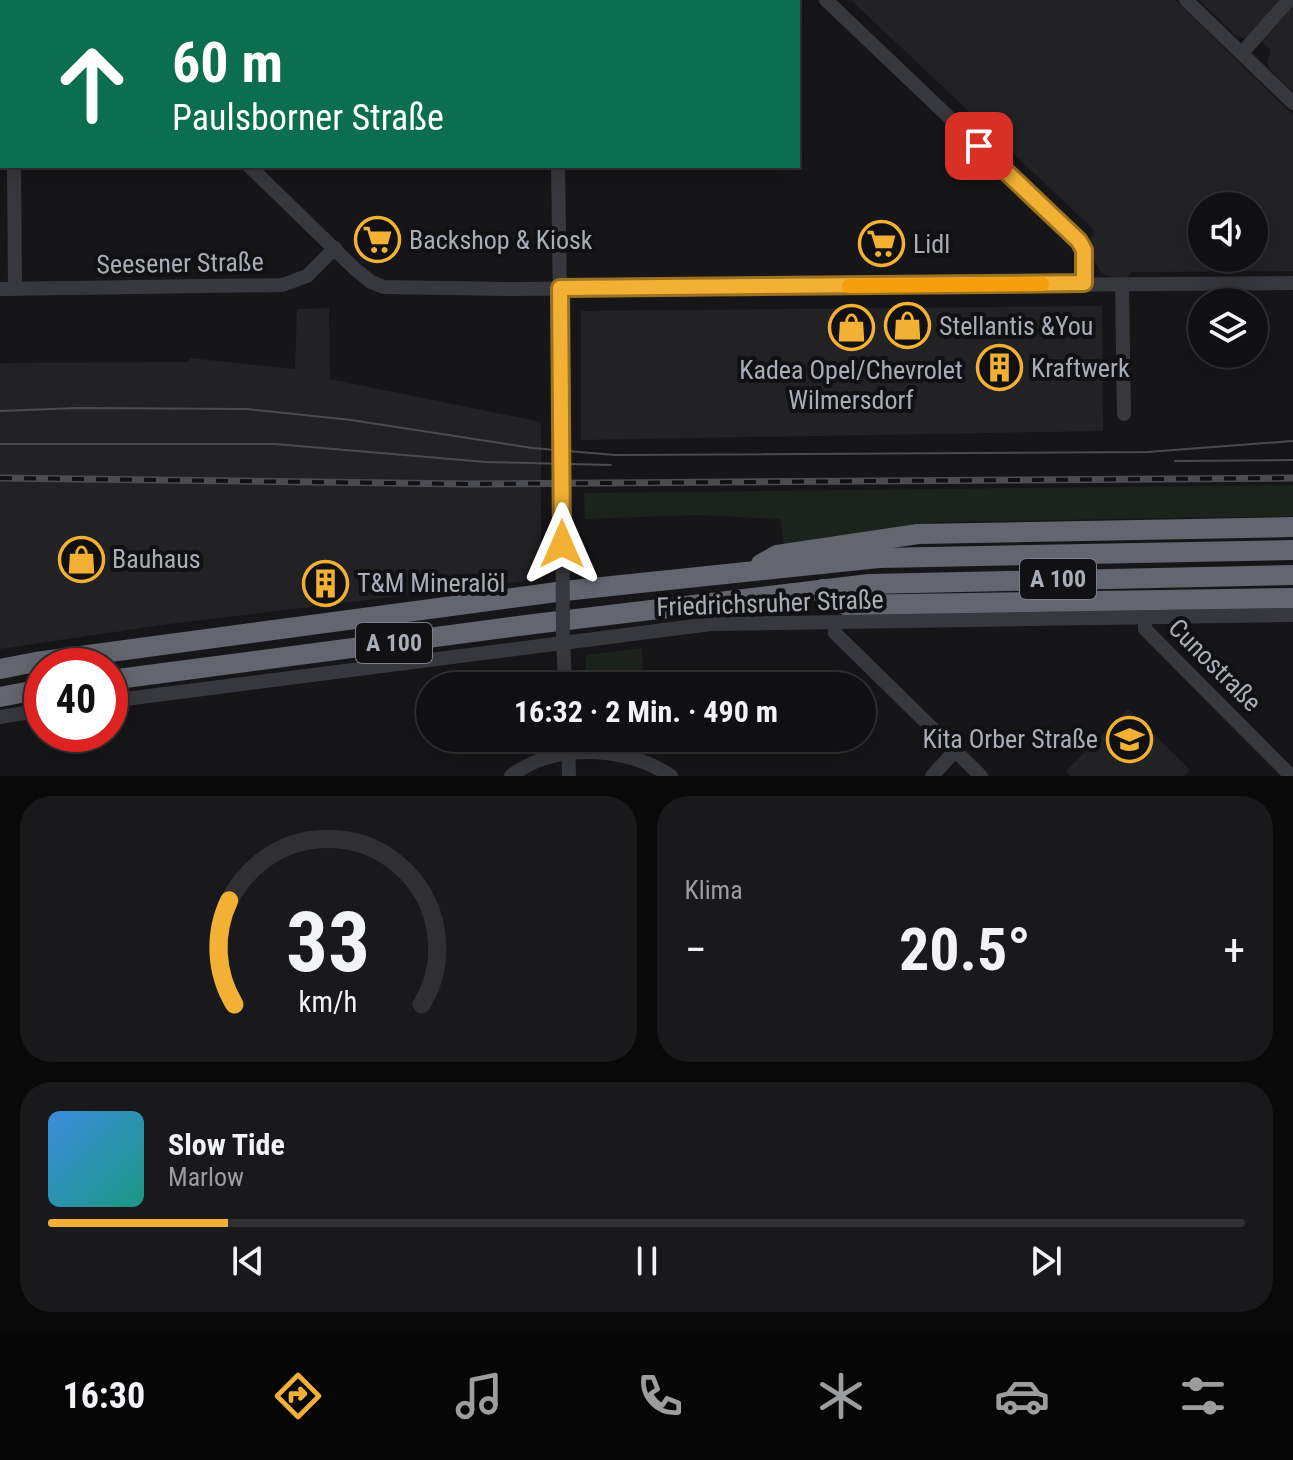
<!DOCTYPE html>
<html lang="de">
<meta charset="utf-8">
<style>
body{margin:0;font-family:"Roboto Condensed",sans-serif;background:#19191b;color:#f1f3f6;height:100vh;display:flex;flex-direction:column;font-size:30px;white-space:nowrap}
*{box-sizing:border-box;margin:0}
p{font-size:26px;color:#9c9d9f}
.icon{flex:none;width:44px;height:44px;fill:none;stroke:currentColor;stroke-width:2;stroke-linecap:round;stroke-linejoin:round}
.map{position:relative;height:776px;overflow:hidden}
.panel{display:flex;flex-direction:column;gap:20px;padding:20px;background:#09090a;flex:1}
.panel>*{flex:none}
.hud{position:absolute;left:0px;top:0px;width:800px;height:168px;box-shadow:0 4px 20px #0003,0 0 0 2px #303032;background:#0b6e4f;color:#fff;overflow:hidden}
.buttons{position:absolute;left:1188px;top:192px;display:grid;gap:16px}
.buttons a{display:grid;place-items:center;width:80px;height:80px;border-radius:50%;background:#101012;box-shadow:0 4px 20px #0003,0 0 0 2px #303032;font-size:40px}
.speed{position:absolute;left:24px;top:648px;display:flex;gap:16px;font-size:40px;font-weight:700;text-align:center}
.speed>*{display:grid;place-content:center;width:104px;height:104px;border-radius:50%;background:#101012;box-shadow:0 4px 20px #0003,0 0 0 2px #303032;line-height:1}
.speed .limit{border:12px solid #d22;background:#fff;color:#111}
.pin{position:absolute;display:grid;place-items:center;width:68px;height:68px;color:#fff;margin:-34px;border-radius:16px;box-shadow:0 4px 12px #0006}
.me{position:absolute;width:88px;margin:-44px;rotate:0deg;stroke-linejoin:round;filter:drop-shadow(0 0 6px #0008)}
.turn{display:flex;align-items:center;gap:28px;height:168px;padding:0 40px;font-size:36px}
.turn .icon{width:104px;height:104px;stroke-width:2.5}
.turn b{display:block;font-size:56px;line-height:68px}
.big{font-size:60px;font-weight:700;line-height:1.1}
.panel .card{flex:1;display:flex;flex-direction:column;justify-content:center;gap:12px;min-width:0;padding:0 28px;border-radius:32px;background:#19191b}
.panel .dial{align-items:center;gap:0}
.dial svg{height:208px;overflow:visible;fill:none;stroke:#303032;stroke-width:7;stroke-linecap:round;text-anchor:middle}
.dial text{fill:#f1f3f6;stroke:none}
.song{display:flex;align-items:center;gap:24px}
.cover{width:96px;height:96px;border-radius:12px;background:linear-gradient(135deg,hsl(210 70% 55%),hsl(170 70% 35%))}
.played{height:8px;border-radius:4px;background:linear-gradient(90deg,#f2b134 15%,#303032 15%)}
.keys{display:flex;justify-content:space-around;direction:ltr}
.heat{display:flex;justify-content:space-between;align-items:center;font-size:44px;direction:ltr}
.panel .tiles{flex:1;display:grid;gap:20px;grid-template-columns:1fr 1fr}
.card:last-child{grid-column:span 2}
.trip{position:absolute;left:416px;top:672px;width:460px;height:80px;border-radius:40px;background:#101012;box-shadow:0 4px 20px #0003,0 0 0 2px #303032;font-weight:700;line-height:80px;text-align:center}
.tabs{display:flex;height:128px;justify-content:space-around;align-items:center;background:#060607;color:#9c9d9f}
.tabs .icon{width:56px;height:56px}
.tabs .current{color:#f2b134}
.tabs b{font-size:36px;color:#f1f3f6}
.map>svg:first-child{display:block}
</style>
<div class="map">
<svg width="1293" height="776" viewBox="0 0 1293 776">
<rect width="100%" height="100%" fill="#161618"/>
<g fill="#222225" fill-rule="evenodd">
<path d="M851 0H1175L1293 115V271L1132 272 1128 277H1111L1102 273 1095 263 1089 239 1095 234 1091 227ZM1254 206V258H1202V206Z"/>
<path d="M1199 0H1282L1249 36 1243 38 1236 36Z"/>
<path d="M1293 6V92L1269 68 1267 61 1271 50 1262 42Z"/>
<path d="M1102 306 1103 431 581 440V311Z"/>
<path d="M329 308 330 379 541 422V579L169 624 0 649V363L188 362 190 358 295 369 297 309Z"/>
<path d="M1128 709 1190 770 1184 776H1071L1066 771Z"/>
</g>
<g fill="#1c231d">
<path d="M1293 485V516L937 522 784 544 780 519 697 515 585 519 584 493Z"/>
<path d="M642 648 644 686H586V655Z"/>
<path d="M535 738H548V749L534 748 522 754Z"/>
</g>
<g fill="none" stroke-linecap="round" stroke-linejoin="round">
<g stroke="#37383d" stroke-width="14">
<path d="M75 0 78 2"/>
<path d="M488 0 490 2"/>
<path d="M826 0 1079 241 1084 250V283"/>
<path d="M1186 0 1293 103"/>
<path d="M559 2V0"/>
<path d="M1242 53 1289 0"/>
<path d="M14 166 15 289"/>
<path d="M249 166 355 269 371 282 384 287 508 289 1293 283"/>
<path d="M558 166 562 435"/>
<path d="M1122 284 1124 414"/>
<path d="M0 289 282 285 307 276 335 248"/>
<path d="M1145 618V629L1291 776"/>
<path d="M834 623 835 633 981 776"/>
<path d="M563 634 565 686"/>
<path d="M110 701 711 624 1293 615"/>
<path d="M0 717 42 710"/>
<path d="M568 738 569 776"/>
<path d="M511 776C554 742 627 746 671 776"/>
<path d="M932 776 955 751"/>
</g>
<g stroke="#63666e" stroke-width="20">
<path d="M761 564 777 555 918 534 1293 527"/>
<path d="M823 589 845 605 1293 598"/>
<path d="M0 669 36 662 564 591 879 558 1293 550"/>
<path d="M110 680 534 624 869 584 1293 575"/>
<path d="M0 697 42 689"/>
</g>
<g stroke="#4a4c52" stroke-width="2">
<path d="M0 411 78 408 246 409 351 420 532 448 615 455 1148 452 1293 441"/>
<path d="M0 444H275L486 462 611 465"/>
<path d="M1175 461 1293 460"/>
</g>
<defs>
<path id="rail" d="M0 478 469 484 1293 478"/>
</defs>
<use href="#rail" stroke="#4a4c52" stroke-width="7"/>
<use href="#rail" stroke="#111113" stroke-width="4" stroke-dasharray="12" stroke-linecap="butt"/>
<path stroke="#37383d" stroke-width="14" d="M562 435 563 634"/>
</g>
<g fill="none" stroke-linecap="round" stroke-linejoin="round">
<defs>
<path id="route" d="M562 544 560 288 1084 283V250L1079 241 979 146"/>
</defs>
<use href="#route" stroke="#9d7322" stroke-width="20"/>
<use href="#route" stroke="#f2b134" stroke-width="14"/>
<path stroke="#f59e0b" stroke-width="14" d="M849 286 1042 284"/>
</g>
<defs>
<symbol id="supermarket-ring" viewBox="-11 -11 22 22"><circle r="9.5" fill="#111113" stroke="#f2b134" stroke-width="1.5"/><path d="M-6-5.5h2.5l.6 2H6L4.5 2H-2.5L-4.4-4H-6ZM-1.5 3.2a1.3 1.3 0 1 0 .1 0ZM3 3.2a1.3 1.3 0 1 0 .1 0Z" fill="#f2b134"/></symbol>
<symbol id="shop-ring" viewBox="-11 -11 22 22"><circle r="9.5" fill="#111113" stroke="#f2b134" stroke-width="1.5"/><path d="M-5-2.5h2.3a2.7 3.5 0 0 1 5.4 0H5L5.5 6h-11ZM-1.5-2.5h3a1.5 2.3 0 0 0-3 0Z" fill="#f2b134"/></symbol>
<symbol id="building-ring" viewBox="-11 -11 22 22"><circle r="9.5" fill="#111113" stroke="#f2b134" stroke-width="1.5"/><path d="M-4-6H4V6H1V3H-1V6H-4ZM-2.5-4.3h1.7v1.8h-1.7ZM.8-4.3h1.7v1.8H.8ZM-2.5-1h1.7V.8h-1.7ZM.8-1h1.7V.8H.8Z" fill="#f2b134"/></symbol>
<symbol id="school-ring" viewBox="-11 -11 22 22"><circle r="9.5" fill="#111113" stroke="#f2b134" stroke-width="1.5"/><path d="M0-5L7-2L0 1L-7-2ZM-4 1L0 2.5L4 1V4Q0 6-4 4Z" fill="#f2b134"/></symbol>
</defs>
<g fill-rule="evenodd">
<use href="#supermarket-ring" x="352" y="214" width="51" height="51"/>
<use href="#supermarket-ring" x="856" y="218" width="51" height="51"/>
<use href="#shop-ring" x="882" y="300" width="51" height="51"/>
<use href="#shop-ring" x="826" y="302" width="51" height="51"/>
<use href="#building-ring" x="974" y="342" width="51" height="51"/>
<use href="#shop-ring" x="56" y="534" width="51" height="51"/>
<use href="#building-ring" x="300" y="558" width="51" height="51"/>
<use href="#school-ring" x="1104" y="714" width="51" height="51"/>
</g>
<g text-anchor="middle" stroke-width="8" stroke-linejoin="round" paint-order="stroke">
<g fill="#111113" stroke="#7b7e86" stroke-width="2">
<rect x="1020" y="559" width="76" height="40" rx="6"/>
<rect x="356" y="623" width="76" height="40" rx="6"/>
</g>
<g font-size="24" font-weight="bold" fill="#a8adb8">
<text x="1058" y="587">A 100</text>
<text x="394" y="651">A 100</text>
</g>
<g font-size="26" fill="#a8adb8" stroke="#111113" text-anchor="start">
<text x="409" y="249">Backshop &amp; Kiosk</text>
<text x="913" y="253">Lidl</text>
<text x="939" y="335">Stellantis &amp;You</text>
<text x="1031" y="377">Kraftwerk</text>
<text x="851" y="379" text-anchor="middle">Kadea Opel/Chevrolet<tspan x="851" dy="30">Wilmersdorf</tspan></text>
<text x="112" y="568">Bauhaus</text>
<text x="357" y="592">T&amp;M Mineralöl</text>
<text x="1098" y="748" text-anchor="end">Kita Orber Straße</text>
</g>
<g font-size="26" fill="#a8adb8" stroke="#111113">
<text transform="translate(180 263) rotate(-1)" y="9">Seesener Straße</text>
<text transform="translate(770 603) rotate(-2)" y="9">Friedrichsruher Straße</text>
<text transform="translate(1215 665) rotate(45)" y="9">Cunostraße</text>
</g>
</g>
</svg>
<div class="buttons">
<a><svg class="icon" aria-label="sound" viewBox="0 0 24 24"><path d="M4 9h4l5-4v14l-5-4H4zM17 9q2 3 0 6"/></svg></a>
<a><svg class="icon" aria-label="layers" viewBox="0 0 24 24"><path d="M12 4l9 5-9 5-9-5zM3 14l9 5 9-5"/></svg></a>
</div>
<div class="speed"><div class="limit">40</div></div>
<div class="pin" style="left:979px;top:146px;background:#d93025"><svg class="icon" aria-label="arrive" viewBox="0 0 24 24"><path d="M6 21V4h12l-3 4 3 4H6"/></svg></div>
<svg class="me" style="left:562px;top:544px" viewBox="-20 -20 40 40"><path d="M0-17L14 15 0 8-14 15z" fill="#f2b134" stroke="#fff" stroke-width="4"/></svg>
<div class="trip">16:32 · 2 Min. · 490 m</div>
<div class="hud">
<div class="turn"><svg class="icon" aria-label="ahead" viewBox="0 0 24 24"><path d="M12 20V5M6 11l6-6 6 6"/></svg><div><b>60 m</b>Paulsborner Straße</div></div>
</div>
</div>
<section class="panel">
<div class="tiles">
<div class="card dial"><svg viewBox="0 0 100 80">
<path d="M14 69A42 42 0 1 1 86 69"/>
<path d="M14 69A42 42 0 0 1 12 29" stroke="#f2b134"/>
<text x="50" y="56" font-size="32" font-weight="700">33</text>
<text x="50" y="72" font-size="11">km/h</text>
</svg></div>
<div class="card"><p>Klima</p>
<div class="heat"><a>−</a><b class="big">20.5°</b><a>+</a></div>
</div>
<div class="card">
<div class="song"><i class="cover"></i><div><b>Slow Tide</b><p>Marlow</p></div></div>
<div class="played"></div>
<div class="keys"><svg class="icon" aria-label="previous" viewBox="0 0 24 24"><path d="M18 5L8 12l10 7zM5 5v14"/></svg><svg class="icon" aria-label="pause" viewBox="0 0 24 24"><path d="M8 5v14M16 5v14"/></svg><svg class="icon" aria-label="next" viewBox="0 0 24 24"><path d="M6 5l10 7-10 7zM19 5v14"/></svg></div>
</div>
</div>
</section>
<nav class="tabs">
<b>16:30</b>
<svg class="icon current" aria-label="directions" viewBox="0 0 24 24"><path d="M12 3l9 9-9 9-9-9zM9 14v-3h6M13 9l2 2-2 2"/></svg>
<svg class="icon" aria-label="music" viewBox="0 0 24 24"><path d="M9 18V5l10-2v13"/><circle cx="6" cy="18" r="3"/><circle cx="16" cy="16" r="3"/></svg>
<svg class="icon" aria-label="phone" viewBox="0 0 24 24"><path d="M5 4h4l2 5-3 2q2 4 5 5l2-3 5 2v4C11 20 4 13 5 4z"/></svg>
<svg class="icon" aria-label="climate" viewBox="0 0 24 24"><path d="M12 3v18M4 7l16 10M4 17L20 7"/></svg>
<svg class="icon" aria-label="car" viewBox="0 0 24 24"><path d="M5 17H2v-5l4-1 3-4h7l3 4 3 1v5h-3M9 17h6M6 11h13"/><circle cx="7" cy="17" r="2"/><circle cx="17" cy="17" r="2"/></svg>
<svg class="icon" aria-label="filters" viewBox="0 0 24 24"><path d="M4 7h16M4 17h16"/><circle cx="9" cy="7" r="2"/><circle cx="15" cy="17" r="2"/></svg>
</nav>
